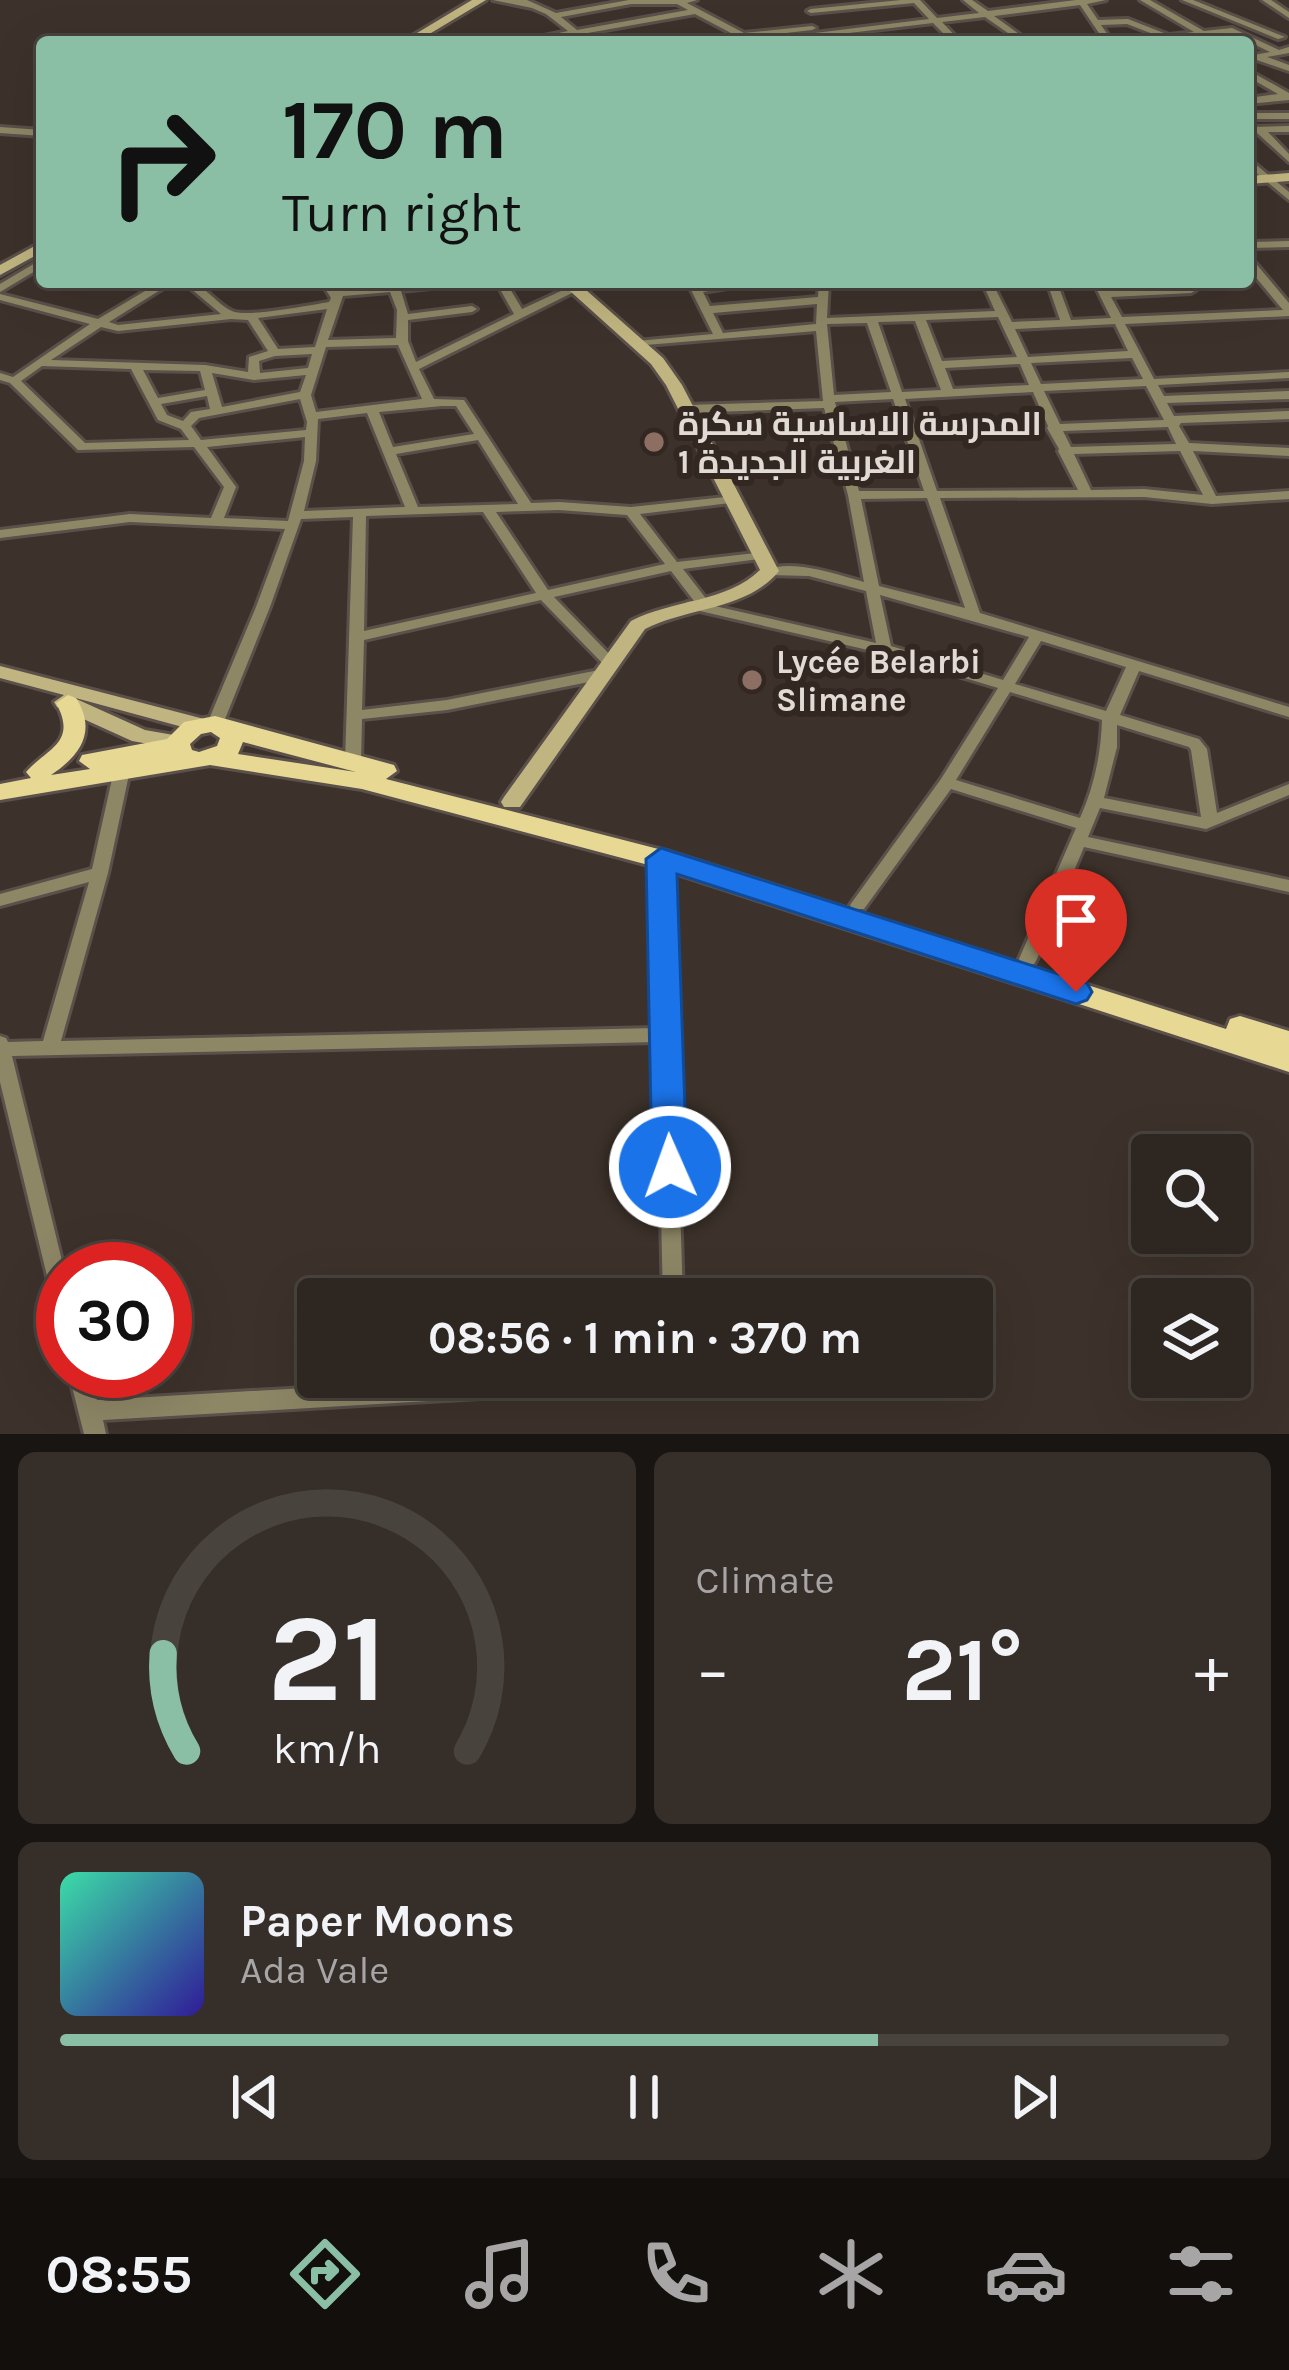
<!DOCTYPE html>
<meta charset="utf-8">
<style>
body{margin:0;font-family:Karla,Cairo,sans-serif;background:#362e29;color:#f1f3f6;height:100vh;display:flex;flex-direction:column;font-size:45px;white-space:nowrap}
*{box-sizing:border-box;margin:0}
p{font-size:39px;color:#a7a5a5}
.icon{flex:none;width:66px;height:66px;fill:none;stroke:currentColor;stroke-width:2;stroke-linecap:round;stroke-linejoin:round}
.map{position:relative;height:1434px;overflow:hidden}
.sheet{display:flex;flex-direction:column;gap:18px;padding:18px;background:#191512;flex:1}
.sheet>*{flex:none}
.top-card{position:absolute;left:36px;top:36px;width:1218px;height:252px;border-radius:12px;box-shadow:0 12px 48px #0002,0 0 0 3px #49433e;background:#8abfa5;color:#111;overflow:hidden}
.fabs{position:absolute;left:1131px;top:1134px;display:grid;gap:24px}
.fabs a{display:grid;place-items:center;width:120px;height:120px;border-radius:12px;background:#2e2620;box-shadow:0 12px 48px #0002,0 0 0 3px #49433e;font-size:60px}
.speed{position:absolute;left:36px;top:1242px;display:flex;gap:24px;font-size:60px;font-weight:700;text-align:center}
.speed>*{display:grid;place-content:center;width:156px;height:156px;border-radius:50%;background:#2e2620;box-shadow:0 12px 48px #0002,0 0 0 3px #49433e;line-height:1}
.speed .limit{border:18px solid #d22;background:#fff;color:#111}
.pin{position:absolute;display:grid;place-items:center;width:102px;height:102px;color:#fff;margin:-123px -51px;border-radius:50% 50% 50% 0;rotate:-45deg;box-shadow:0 0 12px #0007}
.pin .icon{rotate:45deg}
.me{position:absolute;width:132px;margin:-66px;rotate:358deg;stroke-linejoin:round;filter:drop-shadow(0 0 9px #0008)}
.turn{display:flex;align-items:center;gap:42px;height:252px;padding:0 48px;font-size:54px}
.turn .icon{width:156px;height:156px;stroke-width:2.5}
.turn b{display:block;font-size:84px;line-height:102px}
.big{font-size:90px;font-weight:700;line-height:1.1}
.sheet .tile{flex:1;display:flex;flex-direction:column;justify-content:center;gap:18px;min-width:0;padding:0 42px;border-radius:18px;background:#362e29}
.sheet .dial{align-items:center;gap:0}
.dial svg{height:312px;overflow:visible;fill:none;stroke:#49433e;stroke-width:7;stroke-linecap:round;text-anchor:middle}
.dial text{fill:#f1f3f6;stroke:none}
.song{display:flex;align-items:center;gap:36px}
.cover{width:144px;height:144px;border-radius:18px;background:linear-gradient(135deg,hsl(160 70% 55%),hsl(250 70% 35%))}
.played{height:12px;border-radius:6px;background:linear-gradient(90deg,#8abfa5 70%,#49433e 70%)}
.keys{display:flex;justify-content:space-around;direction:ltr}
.heat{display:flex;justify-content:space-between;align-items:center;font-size:66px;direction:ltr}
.sheet .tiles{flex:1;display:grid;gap:18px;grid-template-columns:1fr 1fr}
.tile:last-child{grid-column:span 2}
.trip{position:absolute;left:297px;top:1278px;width:696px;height:120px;border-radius:12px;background:#2e2620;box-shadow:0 12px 48px #0002,0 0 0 3px #49433e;font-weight:700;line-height:120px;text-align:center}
.tabs{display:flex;height:192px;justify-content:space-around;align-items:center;background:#120f0d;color:#a7a5a5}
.tabs .icon{width:84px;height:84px}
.tabs .active{color:#8abfa5}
.tabs b{font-size:54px;color:#f1f3f6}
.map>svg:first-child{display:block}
</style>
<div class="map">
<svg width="1289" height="1434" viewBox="0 0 1289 1434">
<rect width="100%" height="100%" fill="#3d322b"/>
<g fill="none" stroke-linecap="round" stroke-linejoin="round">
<defs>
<g id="street">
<path d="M493 0H527L556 13 629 0H697L687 3 744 33 812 26 816 28 812 30 751 37 758 42H748L695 14 582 34 591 42H582L573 35 535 42H517L568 31 546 14 532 8ZM631 4H677L688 10 577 30 561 17Z"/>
<path d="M901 0H920L937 18 979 13 963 0H972L988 11 1076 0H1106L1087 4 1098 20 1128 19 1169 35 1194 32 1140 0H1150L1204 31 1232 28 1279 50 1289 47V53L1267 57 1289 65V71L1254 59V55L1270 52 1231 33 1153 42H1128L1158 36 1127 24 1101 25 1113 42H1105L1080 5 994 16 1030 42H1021L985 17 942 22 961 42H952L933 23 815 37 811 35 815 33 929 19 914 3 811 13 807 11 811 9Z"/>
<path d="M1182 0H1193L1285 37 1278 39Z"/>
<path d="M1262 0H1271L1289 12V18Z"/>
<path d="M1248 70 1289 93V100L1248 104V98L1278 94 1248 77Z"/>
<rect x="1248" y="113" width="41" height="6"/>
<path d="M1289 126V132H1268L1289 154V162L1257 133H1248V127Z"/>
<path d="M0 127 42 130V136L0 133Z"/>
<path d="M1248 158 1289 192V200L1248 166Z"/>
<path d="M1289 241V247L1248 248V242Z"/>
<path d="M1248 258 1252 259 1289 303V316L1125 324 1154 379 1289 372V378L1158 385 1164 396 1289 391V399L1167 403 1174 416 1289 411V419L1181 423 1179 426 1189 443 1289 448V456L1193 451 1216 496 1289 491V499L1212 504 1144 497 940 498 980 613 1289 707V717L1139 671 1120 715 1199 739 1207 749 1217 813 1289 784V795L1206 829 1100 808 1088 837 1289 880V892L1084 847 1037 959 1034 964 1028 965 1022 964 1019 959 1076 828 951 789 864 909H852L850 905 941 779 998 688 881 653 687 608 685 605 687 602 694 601 671 571 554 597 616 661 618 664 611 668 606 667 541 600 364 640 362 710 447 700 604 669 611 674 604 679 447 710 362 719 361 762 353 767 345 762 353 517 301 519 270 607 223 724 215 729 207 724 256 607 285 529 130 522 0 538V530L130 514 211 518 224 487 194 447 78 450 10 383 0 380V373L13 377 90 324 0 300V294L98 319 160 282H173L109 322 118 325 221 314 183 282C205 282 213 302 232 311 246 318 310 305 329 302L331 298 321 282H331L336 290 342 282H353L348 289 388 286 387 282H397L398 285 466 282 461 285 401 291 408 314 472 306 477 309 472 312 408 320V341L416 362 514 314 496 282H506L522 309 574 285 578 286V290L419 369 434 399 464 400 531 503 559 502 631 507 735 496 736 499 730 503 640 514 677 562 764 552 766 555 764 558 759 559 683 569 708 601 706 604 876 643 866 591 809 576 770 575 763 571C792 558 834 574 864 582L848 495 824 408 686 413 680 409 686 405 823 401 816 331 633 346 631 344 637 341 713 334 687 282H697L700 286 726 282H750L745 285 703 292 710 306 818 297 819 282H829L827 318 995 311 982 282H992L1012 322 1060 320 1047 282H1057L1071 320 1111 318 1093 282H1103L1108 291 1191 287 1196 290 1191 293 1111 297 1122 317 1283 310 1248 268ZM390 292 397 310 396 338 328 340 343 296ZM817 304 816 324 723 333 713 313ZM327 309 315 347 278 349 258 318ZM998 317 1017 357 942 361 926 320ZM231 319 248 320 268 351 249 357 248 372 205 365 51 360 101 327 118 331ZM915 321 941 390 902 392 878 322ZM867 323 891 392 834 395 827 324ZM1115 324 1128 351 1028 357 1015 329ZM398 345 422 399 316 412 311 395 326 347ZM312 354 308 368 260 373 259 361 275 356ZM1132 358 1143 379 1041 384 1031 363ZM1020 364 1029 385 953 389 945 368ZM42 366 131 369 158 420 181 429 189 440 85 443 21 381ZM143 370 200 371 205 390 158 398ZM212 373 254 380 306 375 300 392 222 407ZM1146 386 1164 420 1060 424 1044 391ZM1033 392 1048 426 1047 428 1059 449 1058 451 1078 490 937 491 905 399ZM207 396 210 409 191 412 183 421 167 415 161 404ZM300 399 307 422 306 430 201 440 191 426 199 418ZM893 399 924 491H859L835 402ZM442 406H456L474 434 393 447 379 412ZM367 413 405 507 304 511 316 461 318 419ZM1168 427 1176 444 1071 447 1063 431ZM305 437 304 461 288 521 224 518 236 487 207 447ZM478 440 518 504 418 507 396 454ZM1180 451 1203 495 1144 489 1091 490 1074 454ZM927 498 965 608 879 586 861 499ZM559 510 627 515 665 564 548 590 496 512ZM483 512 536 593 364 631 366 516ZM880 595 1029 637 1003 680 891 646ZM1041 641 1126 667 1106 711 1015 684ZM1010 692 1102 720C1101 754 1094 787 1080 818L956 780ZM1117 725 1189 747 1191 750 1201 817 1104 798 1117 747Z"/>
<path d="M42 259V267L0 292V284Z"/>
<path d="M122 765 130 770 108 873 61 1041 657 1028 653 859 655 855H667L669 859 683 1299H663L657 1042 12 1056 64 1269 63 1315 56 1313 0 1082V1036L6 1038 8 1042 43 1041 89 882 0 906V894L92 869 114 770Z"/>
<path d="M68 1371H90L97 1400 496 1377H677L674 1384 666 1387 103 1420 106 1434H84Z"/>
</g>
<g id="secondary">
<path d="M472 0H486L416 42H402Z"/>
<path d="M1289 173V181L1248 184V176Z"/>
<path d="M42 242V252L0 275V265Z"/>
<path d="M560 282H577L663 358 682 385 779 571C747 610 688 607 645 629L520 807H504L501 802 504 797 631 621C671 600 728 602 760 570L666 385 651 364Z"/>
<path d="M0 666 208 720 212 725 201 732 72 697 145 730 185 737 188 742 177 749 132 741 57 707 54 702 64 695 0 678Z"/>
</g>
<path id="primary" d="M68 695 76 698C97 731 81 755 51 775L90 769 79 761 82 755 167 739 184 722 215 716 394 765 397 771 386 779 670 852 1226 1029 1230 1019 1240 1016 1289 1031V1072L656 867 362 789 210 765 0 800V784L31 778 26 772C47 748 78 743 56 703ZM211 732 220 738 217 746 199 752 192 750 190 744 201 734ZM243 742 356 772 238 754Z"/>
</defs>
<use href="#street" stroke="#5b504a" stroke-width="6"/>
<use href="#secondary" stroke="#5b504a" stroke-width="6"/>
<use href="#primary" stroke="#5b504a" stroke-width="6"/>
<use href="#street" fill="#8e8766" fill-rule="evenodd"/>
<use href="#secondary" fill="#c0b580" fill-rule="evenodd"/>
<use href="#primary" fill="#e7d894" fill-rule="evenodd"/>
</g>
<path fill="#1a73e8" stroke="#114b97" stroke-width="3" d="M661 848 1087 983 1092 992 1087 1000 1076 1004 677 874 687 1167 682 1177 670 1181 657 1177 652 1167 646 859Z"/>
<g fill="#8d6e63" stroke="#332821" stroke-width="4.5">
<circle cx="654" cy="442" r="12"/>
<circle cx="752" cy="680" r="12"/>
</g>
<g text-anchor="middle" stroke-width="12" stroke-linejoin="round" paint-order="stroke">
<g font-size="33" font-weight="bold" fill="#e1dad5" stroke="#332821" text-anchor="start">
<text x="678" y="435">المدرسة الاساسية سكرة<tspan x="678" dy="38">الغربية الجديدة 1</tspan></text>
<text x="776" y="673">Lycée Belarbi<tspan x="776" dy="38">Slimane</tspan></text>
</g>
</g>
</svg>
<div class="fabs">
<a><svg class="icon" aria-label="search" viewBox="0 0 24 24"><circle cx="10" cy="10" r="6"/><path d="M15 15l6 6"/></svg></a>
<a><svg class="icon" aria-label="layers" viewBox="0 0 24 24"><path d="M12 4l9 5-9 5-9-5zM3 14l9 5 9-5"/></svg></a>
</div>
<div class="speed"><div class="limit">30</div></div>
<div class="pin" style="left:1076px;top:992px;background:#d93025"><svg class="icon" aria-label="arrive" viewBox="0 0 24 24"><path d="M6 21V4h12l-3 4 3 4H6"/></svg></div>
<svg class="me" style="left:670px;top:1167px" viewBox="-20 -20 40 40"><circle r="17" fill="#1a73e8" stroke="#fff" stroke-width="3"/><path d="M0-11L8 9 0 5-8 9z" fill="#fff"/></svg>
<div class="trip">08:56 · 1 min · 370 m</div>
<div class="top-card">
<div class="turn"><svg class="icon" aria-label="right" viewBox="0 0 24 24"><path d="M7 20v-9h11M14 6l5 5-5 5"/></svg><div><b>170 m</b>Turn right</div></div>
</div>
</div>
<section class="sheet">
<div class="tiles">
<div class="tile dial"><svg viewBox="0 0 100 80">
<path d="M14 69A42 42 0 1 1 86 69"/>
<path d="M14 69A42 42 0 0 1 8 44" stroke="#8abfa5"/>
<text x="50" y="56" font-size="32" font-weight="700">21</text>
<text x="50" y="72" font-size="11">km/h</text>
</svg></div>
<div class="tile"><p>Climate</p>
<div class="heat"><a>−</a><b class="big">21°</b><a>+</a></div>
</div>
<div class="tile">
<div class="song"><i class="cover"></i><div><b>Paper Moons</b><p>Ada Vale</p></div></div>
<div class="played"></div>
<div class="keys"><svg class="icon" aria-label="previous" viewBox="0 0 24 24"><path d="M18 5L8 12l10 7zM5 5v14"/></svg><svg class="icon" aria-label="pause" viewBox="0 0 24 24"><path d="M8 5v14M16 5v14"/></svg><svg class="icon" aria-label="next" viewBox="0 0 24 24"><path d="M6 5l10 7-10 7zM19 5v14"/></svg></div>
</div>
</div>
</section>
<nav class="tabs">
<b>08:55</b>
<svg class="icon active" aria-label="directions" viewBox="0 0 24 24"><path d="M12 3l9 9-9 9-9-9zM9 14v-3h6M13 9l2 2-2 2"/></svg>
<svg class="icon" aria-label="music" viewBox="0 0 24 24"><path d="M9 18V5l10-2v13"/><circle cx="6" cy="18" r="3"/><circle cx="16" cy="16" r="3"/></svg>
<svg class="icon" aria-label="phone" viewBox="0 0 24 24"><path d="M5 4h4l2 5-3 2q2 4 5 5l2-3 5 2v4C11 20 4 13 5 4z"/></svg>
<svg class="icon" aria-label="climate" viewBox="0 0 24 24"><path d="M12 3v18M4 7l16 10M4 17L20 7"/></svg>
<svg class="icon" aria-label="car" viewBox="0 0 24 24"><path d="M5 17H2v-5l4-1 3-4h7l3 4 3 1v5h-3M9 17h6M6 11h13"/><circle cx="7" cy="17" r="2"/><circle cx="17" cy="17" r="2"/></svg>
<svg class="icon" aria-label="filters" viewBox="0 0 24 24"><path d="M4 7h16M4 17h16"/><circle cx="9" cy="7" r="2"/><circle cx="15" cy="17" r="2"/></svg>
</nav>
